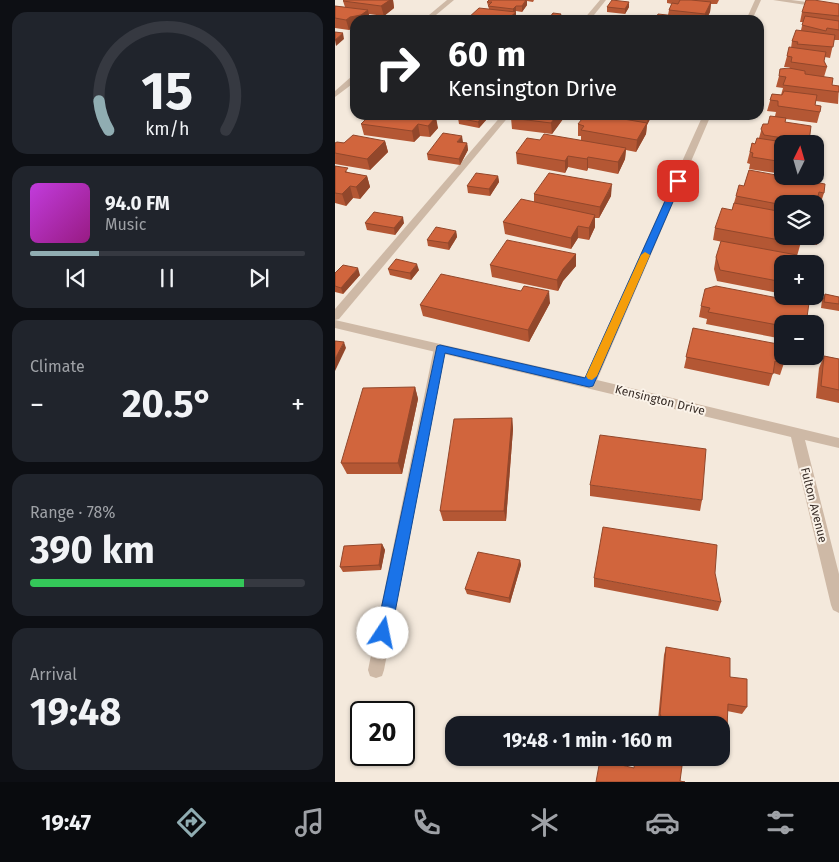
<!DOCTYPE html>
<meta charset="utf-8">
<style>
body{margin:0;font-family:"Fira Sans",sans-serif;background:#20242c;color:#f1f3f6;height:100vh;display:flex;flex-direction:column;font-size:19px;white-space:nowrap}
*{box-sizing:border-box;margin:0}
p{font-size:16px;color:#9ea1a6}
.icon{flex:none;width:28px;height:28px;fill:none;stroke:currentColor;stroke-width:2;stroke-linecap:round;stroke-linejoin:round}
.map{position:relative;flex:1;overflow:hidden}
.panel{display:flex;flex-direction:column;gap:12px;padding:12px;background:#0d0f14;width:335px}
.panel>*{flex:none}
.banner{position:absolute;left:15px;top:15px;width:414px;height:105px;border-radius:15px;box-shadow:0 1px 4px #0004;background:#202124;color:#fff;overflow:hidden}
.needle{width:32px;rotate:5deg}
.controls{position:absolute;left:439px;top:135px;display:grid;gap:10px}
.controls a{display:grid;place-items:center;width:50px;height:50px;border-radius:10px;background:#171b24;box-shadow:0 1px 4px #0004;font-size:25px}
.speed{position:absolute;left:15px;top:701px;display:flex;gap:10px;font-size:25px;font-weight:700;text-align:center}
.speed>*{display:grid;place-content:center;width:65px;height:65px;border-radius:50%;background:#171b24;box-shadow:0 1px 4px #0004;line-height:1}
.speed .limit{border:2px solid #111;border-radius:8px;background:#fff;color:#111}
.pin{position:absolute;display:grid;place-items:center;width:42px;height:42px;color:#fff;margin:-21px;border-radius:10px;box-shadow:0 2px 8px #0006}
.me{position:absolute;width:55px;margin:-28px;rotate:11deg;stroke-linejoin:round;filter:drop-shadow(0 0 4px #0008)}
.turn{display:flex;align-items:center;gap:18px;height:105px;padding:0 15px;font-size:22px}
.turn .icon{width:65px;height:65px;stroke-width:2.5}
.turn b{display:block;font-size:35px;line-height:42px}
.big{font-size:38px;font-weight:700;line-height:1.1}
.panel .widget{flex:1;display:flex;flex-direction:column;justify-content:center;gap:8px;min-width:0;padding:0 18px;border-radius:15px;background:#20242c}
.panel .dial{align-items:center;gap:0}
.dial svg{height:130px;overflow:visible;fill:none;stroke:#363941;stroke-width:7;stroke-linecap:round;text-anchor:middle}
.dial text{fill:#f1f3f6;stroke:none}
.song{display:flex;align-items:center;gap:15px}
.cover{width:60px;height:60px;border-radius:8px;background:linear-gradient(135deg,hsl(290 70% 55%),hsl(310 70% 35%))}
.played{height:5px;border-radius:2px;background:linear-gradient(90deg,#90adb2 25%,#363941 25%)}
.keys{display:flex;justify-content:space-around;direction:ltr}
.heat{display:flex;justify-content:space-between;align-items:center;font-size:28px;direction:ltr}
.charge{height:8px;border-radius:4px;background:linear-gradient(90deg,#34c759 78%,#363941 0)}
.trip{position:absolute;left:110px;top:716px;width:285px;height:50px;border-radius:15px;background:#171b24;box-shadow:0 1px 4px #0004;font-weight:700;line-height:50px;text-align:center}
.menu{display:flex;height:80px;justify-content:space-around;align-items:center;background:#090b0e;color:#9ea1a6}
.menu .icon{width:35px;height:35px}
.menu .on{color:#90adb2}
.menu b{font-size:22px;color:#f1f3f6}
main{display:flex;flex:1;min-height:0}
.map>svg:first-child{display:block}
</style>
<main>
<section class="panel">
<div class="widget dial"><svg viewBox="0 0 100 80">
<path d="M14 69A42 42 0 1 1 86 69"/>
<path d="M14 69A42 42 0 0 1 8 51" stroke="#90adb2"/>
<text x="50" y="56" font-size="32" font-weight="700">15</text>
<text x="50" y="72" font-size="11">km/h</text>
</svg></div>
<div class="widget">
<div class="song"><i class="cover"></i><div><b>94.0 FM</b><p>Music</p></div></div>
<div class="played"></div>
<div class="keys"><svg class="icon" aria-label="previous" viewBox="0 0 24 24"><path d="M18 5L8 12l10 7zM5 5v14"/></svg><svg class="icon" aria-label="pause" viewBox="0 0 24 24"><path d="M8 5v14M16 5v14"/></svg><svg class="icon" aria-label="next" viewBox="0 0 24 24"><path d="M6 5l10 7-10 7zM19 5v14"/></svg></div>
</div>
<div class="widget"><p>Climate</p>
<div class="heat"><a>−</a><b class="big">20.5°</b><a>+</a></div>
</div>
<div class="widget"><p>Range · 78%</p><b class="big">390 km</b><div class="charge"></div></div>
<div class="widget"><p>Arrival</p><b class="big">19:48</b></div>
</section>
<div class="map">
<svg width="504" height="782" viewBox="0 0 504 782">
<rect width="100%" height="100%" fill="#f4e9dc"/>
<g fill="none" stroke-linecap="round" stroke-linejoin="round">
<g fill="#ceb9a6" fill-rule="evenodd">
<path d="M265 0H271L255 20H248Z"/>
<path d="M438 0H456L504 6V10Z"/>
<path d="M167 115H175L4 319 0 320V309Z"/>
<path d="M105 344 111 348 49 670 47 676 41 678 35 676 33 670 99 348Z"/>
</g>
<g fill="#ceb9a6" fill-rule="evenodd">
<path d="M112 0H119L95 20H88Z"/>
<path d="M420 0H426L417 20H411Z"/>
<path d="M17 76H20V82L0 97V91Z"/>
<path d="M368 115H376L262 380 504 438V448L470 440 504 574V613L498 610 496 605 456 437 0 328V320L250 377Z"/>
</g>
</g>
<g fill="#b45734">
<path d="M9 0H58L59 8 49 16 34 14 35 20 18 27 14 30 0 28V6L10 7 8 1Z"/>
<path d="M154 0H199L198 2 192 1V5L187 12 181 11 180 12 181 20H132V19L154 9 152 2Z"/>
<path d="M332 0H384L382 4H376L375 12 371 20H320L333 15 334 10 337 4 332 3Z"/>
<path d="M504 4V40H499L495 58 490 57 489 61 492 67 489 77 497 85 504 86 503 104 481 101 480 105 485 112 482 123 451 119 450 122 474 142V144H448V174L414 169 415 164 412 163 417 143 420 144 424 138 428 124H433L440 116 441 112 432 111 437 94 446 95 448 88 441 87 444 76 454 68 455 67H449L452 56 456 48 457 41 466 30 468 22H465L467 12Z"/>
<path d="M272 7H294L290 14 272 12Z"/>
<path d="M218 13 226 19V20H215V17Z"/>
<path d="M35 115H98L97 116 103 128 95 137 85 136 79 142 29 135 26 124Z"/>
<path d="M178 115H231L217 134 177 129 176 118Z"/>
<path d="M277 115H317L312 125 311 134 301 152 291 150 290 159 283 174 253 168 252 171 233 167 230 173 182 164 181 153 205 140H246V136H243V124L292 120 293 117Z"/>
<path d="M123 118 152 119 144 128 124 124Z"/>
<path d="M50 141 53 152 35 170 0 164V143Z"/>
<path d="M128 142 132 143 133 150 125 165 93 160 92 154Z"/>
<path d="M0 166 15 173 32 176 35 187 25 199 18 198 11 206 0 203Z"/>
<path d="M414 170 489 193 485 205 481 204H448V236H480V218L486 233 482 245 466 242 462 256 448 264V339L371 324 372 319 364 317 366 306 442 298 443 293 382 281 379 269 381 257 388 242 378 240 380 228 397 210 401 196 409 186Z"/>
<path d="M163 176 164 182 155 196 133 193 132 186Z"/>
<path d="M199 194 276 196 264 218H260V227L254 240 243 238 236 249 170 234 168 222 199 202Z"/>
<path d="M30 223H69L60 235 32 230Z"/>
<path d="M121 231 122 237 114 250 93 246 92 240Z"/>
<path d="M241 254V266L228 281 223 291 157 277 155 265Z"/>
<path d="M53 269 84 270 76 280 55 275Z"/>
<path d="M0 273 25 275 8 294 0 292Z"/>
<path d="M490 294 504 297V311L486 308 487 300Z"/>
<path d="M215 303 194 342 88 316 85 305Z"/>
<path d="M358 328 449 363 445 375 438 373 434 386 349 368Z"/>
<path d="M489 356 504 359V403L481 398 484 368Z"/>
<path d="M80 387 83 399 67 474H12L6 463Z"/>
<path d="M177 418 178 429 171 521H108L105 511Z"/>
<path d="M255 485 367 500 365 511 255 496Z"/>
<path d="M47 544 50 550 46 570 8 572 5 567Z"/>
<path d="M185 560 186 565 175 603 132 594 130 589Z"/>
<path d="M259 578 386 602 383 611 259 587Z"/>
<path d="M331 647 395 677 412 707 407 714 392 711V729L388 735H386V725H325L323 720 329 655Z"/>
</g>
<g fill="#92472b">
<path d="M53 0H58L59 8 49 16 46 6Z"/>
<path d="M192 0V5L187 12V6Z"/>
<path d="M294 2V7L290 14V9Z"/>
<path d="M376 2 375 12 371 20H370V14Z"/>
<path d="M181 6V11L179 14 181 12V20L173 19 178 14V9Z"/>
<path d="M33 10 35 20H20V27H18L14 30 11 20 15 17Z"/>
<path d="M8 33 9 39 1 46 0 40Z"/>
<path d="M149 115H152V119L144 128 143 122Z"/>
<path d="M222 115H231L217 134 216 123Z"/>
<path d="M313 115H317L312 125Z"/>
<path d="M101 117 103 128 95 137 93 126Z"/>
<path d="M312 123 311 134 301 152 302 140Z"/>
<path d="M83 124 85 136 79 142 77 131Z"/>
<path d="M127 136 128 142 123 148 122 142Z"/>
<path d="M50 141 53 152 35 170 32 159Z"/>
<path d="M132 143 133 150 125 165 124 159Z"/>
<path d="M291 148 290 159 283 174V162Z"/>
<path d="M233 156V167L230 173V161Z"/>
<path d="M253 157V168L252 171V159Z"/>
<path d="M32 176 35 187 25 199 21 187Z"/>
<path d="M163 176 164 182 155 196 154 189Z"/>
<path d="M277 184 276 196 264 218 265 207Z"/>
<path d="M15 186 18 198 11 206 7 194Z"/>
<path d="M260 215V227L254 240V228Z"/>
<path d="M68 217 69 223 60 235 59 228Z"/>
<path d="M243 226V238L236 249V238Z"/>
<path d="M121 231 122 237 114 250 113 243Z"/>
<path d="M241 254V266L228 281 223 291 222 280 228 269Z"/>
<path d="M82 264 84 270 76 280 75 273Z"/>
<path d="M23 268 25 275 8 294 6 288Z"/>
<path d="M214 291 215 303 194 342 193 330Z"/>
<path d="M9 342 11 348 0 371V359Z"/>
<path d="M80 387 83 399 67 474 63 463Z"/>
<path d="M177 418 178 429 171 521 169 511Z"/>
<path d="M47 544 50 550 46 570 44 565Z"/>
<path d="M185 560 186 565 175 603 174 598Z"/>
</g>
<g fill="#d1653d" stroke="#92472b">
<path d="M9 0H55L46 6 8 1Z"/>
<path d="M154 0H191L187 6H181L178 9 153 6 157 2H152Z"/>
<path d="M277 0 294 2 290 9 272 7Z"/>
<path d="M345 0H356L376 2 370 14 334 10 337 3 343 4Z"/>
<path d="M471 0H479L504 4V16L467 12Z"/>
<path d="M0 6 33 10 26 15 15 17 11 20 0 18Z"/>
<path d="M144 8 181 12 173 19 181 20H141L132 19Z"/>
<path d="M218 13 226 14 224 18 215 17Z"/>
<path d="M323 14 368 19 367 20H320Z"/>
<path d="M470 16 504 21V30L492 28 491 31 467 25Z"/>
<path d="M259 18 273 20H257Z"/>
<path d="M461 30 500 35 498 47 462 44 463 42 457 41Z"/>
<path d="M0 32 8 33 0 40Z"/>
<path d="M454 47 491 52 489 61 492 67 456 62 457 57 452 56Z"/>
<path d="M454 68 470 71V74L498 78 497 85 504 86V92L448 85 451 77 444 76 445 69Z"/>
<path d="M449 91 482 95 480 105 486 106 485 112 443 106V101L435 100 437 94 447 95Z"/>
<path d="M35 115H90L101 117 93 126 83 124 77 131 26 124Z"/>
<path d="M126 115H149L143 122 123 118Z"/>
<path d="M178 115H222L216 123 176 118Z"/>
<path d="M250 115H265L312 123 302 140 246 130 249 126 243 124Z"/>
<path d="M435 116 451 118 450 122 476 126 474 142 429 135 426 129 428 124H433Z"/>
<path d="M108 133 127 136 122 142 132 143 124 159 92 154Z"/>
<path d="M209 134 291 148 283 162 253 157 252 159 233 156 230 161 181 153 192 138 205 140Z"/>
<path d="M18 135 50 141 32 159 0 153V143L2 142 9 143Z"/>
<path d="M422 138 461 144H448V162L417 157 418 153 415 152 417 143 420 144Z"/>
<path d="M0 166 13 168 10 172 32 176 21 187 15 186 7 194 0 193Z"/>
<path d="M414 170 490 184 489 193 484 192 480 210V204H448V205L401 196 404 185 409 186Z"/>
<path d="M141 173 163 176 154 189 132 186Z"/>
<path d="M214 173 277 184 265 207 199 194Z"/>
<path d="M186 199 260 215 254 228 243 226 236 238 168 222Z"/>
<path d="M399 203 448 212V236H467L466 244 380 228 387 208 397 210Z"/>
<path d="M39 212 68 217 59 228 30 223Z"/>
<path d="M480 218 488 219 486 233 480 232Z"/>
<path d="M101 227 121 231 113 243 92 240Z"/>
<path d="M172 240 241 254 228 269 222 280 155 265Z"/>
<path d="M386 241 462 255 461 260 469 261 468 264H448V282L385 270 381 257Z"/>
<path d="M61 259 82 264 75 273 53 269Z"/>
<path d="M8 265 23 268 6 288 0 286V273Z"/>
<path d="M106 274 186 291 189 286 214 291 193 330 85 305Z"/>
<path d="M381 286 443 298 444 290 448 291V296H475L471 324H448V326L373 312 375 308 366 306 370 289Z"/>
<path d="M490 294 504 297V304L489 302Z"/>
<path d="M358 328 448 345V356H450L449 363 440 361 438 374 351 357Z"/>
<path d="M0 341 9 342 0 359Z"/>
<path d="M489 356 504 359V390L486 386Z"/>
<path d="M80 387 63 463H6L28 388Z"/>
<path d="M177 418 169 511H105L119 419Z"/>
<path d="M265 435 371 449 367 500 255 485Z"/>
<path d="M268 527 382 545 380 573 386 602 259 578Z"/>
<path d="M47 544 44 565 5 567 9 546Z"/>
<path d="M143 552 185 560 174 598 130 589Z"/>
<path d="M331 647 395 658V677L412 679V707L393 704 392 729 386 728V725H330L325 714Z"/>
<path d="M300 758H311L347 766 345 781 350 782H261L265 760 299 768Z"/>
</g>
<path fill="#1a73e8" stroke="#114b97" d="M340 179 347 181 258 386 254 387 110 353 56 633 54 638 48 640 43 638 41 633 102 346 105 345 250 378Z"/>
<path fill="#f59e0b" d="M310 252 315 255 262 376 257 380 253 379 251 376 306 255Z"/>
<g text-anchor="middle" stroke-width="4" stroke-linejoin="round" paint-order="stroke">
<g font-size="12" fill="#392e28" stroke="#fbf3e9">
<text transform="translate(325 400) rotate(14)" y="4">Kensington Drive</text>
<text transform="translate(479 505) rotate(76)" y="4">Fulton Avenue</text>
</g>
</g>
</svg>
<div class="controls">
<a><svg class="needle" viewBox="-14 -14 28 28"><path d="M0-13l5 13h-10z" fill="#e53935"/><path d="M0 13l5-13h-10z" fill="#9ea1a6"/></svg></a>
<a><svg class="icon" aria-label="layers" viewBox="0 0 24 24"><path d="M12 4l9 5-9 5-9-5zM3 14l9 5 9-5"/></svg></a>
<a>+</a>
<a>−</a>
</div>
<div class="speed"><div class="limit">20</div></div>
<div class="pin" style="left:343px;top:181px;background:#d93025"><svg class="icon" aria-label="arrive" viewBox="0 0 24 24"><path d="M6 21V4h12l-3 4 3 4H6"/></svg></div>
<svg class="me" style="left:48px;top:633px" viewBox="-20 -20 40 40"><circle r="19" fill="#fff"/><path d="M0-13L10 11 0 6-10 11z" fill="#1a73e8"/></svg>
<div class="trip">19:48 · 1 min · 160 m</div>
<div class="banner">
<div class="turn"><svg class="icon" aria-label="right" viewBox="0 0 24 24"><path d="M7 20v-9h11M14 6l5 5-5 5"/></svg><div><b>60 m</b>Kensington Drive</div></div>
</div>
</div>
</main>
<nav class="menu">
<b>19:47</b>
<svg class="icon on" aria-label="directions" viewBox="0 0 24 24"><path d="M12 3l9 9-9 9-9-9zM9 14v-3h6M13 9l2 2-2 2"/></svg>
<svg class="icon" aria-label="music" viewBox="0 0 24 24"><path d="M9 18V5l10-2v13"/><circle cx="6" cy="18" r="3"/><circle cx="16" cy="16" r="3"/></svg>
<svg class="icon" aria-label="phone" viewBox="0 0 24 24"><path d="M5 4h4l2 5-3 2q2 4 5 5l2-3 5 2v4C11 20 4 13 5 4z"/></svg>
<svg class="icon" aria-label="climate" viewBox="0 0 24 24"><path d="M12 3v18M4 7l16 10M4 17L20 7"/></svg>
<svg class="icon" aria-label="car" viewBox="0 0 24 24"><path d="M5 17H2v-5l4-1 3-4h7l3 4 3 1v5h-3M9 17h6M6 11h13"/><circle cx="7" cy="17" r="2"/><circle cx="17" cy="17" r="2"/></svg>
<svg class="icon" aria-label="filters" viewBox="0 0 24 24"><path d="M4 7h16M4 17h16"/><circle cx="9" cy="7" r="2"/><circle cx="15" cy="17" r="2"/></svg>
</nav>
